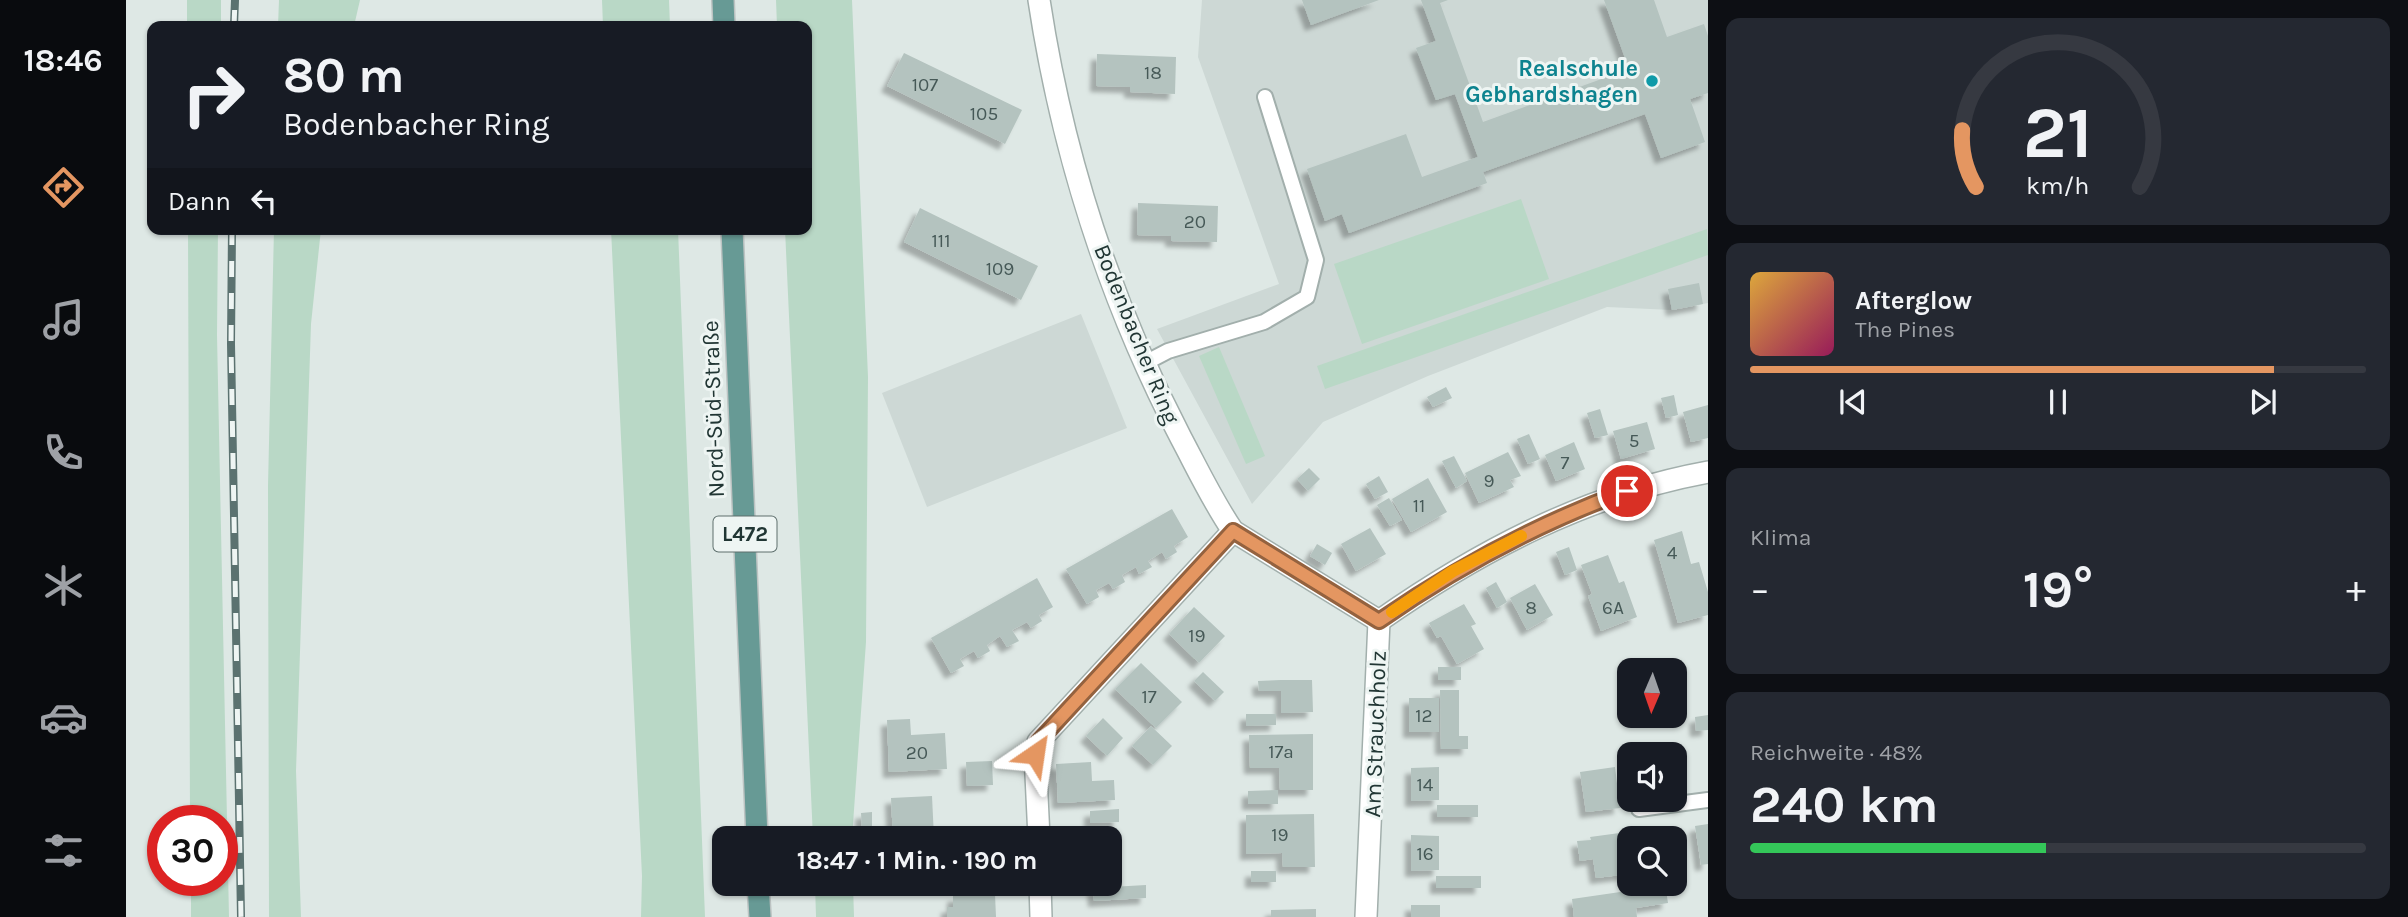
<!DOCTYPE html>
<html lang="de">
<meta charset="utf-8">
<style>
body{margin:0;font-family:Karla,sans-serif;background:#242831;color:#f1f3f6;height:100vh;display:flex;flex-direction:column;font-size:26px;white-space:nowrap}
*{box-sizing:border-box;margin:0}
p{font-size:23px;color:#9ea1a6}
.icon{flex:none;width:38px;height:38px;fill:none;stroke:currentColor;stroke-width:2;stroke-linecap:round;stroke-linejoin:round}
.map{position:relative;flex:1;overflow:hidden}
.side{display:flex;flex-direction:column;gap:18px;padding:18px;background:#0d0f14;width:700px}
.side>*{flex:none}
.banner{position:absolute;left:21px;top:21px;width:665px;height:214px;border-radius:14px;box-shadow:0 2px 5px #0004;background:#171b24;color:#f1f3f6;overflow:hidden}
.needle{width:46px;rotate:182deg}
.tools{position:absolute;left:1491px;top:658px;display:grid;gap:14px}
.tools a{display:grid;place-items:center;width:70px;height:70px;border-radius:14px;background:#171b24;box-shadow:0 2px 5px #0004;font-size:35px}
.speed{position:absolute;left:21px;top:805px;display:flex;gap:14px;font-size:35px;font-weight:700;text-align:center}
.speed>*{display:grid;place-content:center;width:91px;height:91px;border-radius:50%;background:#171b24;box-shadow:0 2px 5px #0004;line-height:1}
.speed .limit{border:10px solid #d22;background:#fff;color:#111}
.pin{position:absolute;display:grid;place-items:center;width:60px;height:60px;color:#fff;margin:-30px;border:4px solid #fff;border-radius:50%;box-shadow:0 2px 7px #0007}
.me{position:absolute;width:77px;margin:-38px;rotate:32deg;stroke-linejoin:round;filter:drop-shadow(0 0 5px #0008)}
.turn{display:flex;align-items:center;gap:24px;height:147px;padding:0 21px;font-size:32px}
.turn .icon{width:91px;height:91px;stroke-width:2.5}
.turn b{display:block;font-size:49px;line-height:60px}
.then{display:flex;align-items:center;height:66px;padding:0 21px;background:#0003;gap:14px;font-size:26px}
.big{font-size:52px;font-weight:700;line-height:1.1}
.side .widget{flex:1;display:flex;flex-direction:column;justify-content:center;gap:10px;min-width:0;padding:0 24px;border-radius:14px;background:#242831}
.side .dial{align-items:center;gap:0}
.dial svg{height:182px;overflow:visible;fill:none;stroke:#363941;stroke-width:7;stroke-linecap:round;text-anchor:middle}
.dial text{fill:#f1f3f6;stroke:none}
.song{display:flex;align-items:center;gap:21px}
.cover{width:84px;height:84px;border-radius:10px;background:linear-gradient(135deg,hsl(40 70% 55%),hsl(330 70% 35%))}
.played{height:7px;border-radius:4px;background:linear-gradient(90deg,#e49661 85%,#363941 85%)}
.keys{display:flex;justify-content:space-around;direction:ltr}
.heat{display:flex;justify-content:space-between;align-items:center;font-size:38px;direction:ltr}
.charge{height:10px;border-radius:5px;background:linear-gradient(90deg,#34c759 48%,#363941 0)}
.trip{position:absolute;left:586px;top:826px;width:410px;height:70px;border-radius:14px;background:#171b24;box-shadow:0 2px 5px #0004;font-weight:700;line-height:70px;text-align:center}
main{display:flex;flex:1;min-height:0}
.menu{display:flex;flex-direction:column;width:126px;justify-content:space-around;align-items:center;background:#090b0e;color:#9ea1a6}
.menu .icon{width:49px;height:49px}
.menu .active{color:#e49661}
.menu b{font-size:32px;color:#f1f3f6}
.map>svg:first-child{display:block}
</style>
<main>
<nav class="menu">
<b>18:46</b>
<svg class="icon active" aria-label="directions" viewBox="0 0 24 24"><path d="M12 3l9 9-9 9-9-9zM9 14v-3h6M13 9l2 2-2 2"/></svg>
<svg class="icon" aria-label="music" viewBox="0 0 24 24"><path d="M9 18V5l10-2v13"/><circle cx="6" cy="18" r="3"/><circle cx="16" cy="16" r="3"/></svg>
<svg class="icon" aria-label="phone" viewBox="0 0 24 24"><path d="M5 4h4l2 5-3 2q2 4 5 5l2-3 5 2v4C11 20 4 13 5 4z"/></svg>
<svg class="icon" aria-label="climate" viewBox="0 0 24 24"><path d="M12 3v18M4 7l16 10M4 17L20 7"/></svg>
<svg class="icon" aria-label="car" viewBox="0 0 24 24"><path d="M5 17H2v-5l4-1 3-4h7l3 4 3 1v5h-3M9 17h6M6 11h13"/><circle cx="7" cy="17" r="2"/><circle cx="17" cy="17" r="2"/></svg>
<svg class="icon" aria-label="filters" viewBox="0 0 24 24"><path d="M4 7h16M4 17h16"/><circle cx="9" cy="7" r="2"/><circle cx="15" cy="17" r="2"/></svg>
</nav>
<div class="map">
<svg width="1582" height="917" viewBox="0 0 1582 917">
<defs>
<filter id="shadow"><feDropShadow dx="-6" dy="6" stdDeviation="2" flood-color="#0004"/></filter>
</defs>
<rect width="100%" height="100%" fill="#dee8e5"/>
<g fill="#cdd8d5">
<path d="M1076 0H1582V303L1546 310 1481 307 1302 376 1197 422 1126 504 1031 329 1153 284 1072 57Z"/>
<path d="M955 314 1001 428 801 507 756 393Z"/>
</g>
<g fill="#b9d8c6">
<rect x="61" y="0" width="34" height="26"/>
<path d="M153 0H234L228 26H152Z"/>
<path d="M476 0H543L544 26H477Z"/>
<path d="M650 0H726L742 377 740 642 726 838H687L659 229H681V26H651Z"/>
<path d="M1395 199 1423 279 1236 344 1208 264Z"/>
<path d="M62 229H92L91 335 103 917H65V880H96V821H64Z"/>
<path d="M148 229H195L185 324 170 771 175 917H143L142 486Z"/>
<path d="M485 229H552L579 917H515L516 876Z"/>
<path d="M1581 229 1582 255 1199 389 1191 366Z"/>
<path d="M1093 347 1139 456 1120 464 1073 356Z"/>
<path d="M689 884H727L728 917H690Z"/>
</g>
<g fill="#b4c3bf" filter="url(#shadow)">
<path d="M1176 0H1253L1185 25Z"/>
<path d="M1295 0H1322L1314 3 1357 122 1503 69 1478 0H1528L1541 37 1578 24 1582 36V93L1564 99 1579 142 1535 158 1519 114 1357 172 1361 183 1223 233 1216 214 1199 221 1181 169 1280 134 1296 177 1352 157 1329 94 1310 100 1290 48 1310 41Z"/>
<path d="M778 53 896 110 879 144 761 86Z"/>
<path d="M971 54 1050 57 1049 94 1004 92V87L970 86Z"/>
<path d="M1012 203 1092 206 1091 242 1045 241V236L1011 235Z"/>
<path d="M794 208 912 266 895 300 778 242Z"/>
<path d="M1573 283 1577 304 1546 310 1542 289Z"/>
<path d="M1320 387 1326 398 1307 407 1301 397Z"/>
<path d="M1548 395 1552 415 1540 418 1535 398Z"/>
<path d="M1582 405V438L1565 442 1557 412Z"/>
<path d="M1474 409 1482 435 1469 438 1461 413Z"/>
<path d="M1521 422 1529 449 1495 459 1487 431Z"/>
<path d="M1403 434 1414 459 1402 464 1391 439Z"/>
<path d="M1448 442 1459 469 1430 481 1419 455Z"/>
<path d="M1382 452 1395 476 1384 480 1388 487 1353 503 1339 473Z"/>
<path d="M1328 456 1341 481 1330 488 1316 461Z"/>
<path d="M1183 468 1194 479 1182 491 1171 479Z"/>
<path d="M1253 476 1262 492 1249 499 1240 484Z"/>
<path d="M1302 478 1321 512 1285 532 1266 499Z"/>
<path d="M1263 498 1276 520 1264 526 1251 505Z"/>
<path d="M1046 509 1062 537 1048 546 1051 552 1040 559 1036 552 1022 561 1026 567 1013 574 1010 567 996 575 999 582 987 589 983 583 970 590 973 597 961 604 940 569Z"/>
<path d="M1244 528 1260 554 1230 571 1215 544Z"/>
<path d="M1556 531 1565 564 1573 562 1582 592V615L1552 623 1528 540Z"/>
<path d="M1191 544 1206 553 1199 565 1184 556Z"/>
<path d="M1443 547 1451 570 1439 575 1430 552Z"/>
<path d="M1482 555 1493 583 1498 581 1511 617 1475 631 1462 596 1466 594 1455 565Z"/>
<path d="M911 578 927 607 913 615 916 621 905 628 901 622 886 630 893 641 881 647 874 636 861 645 864 651 852 658 848 651 834 659 838 666 825 673 805 638Z"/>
<path d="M1370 582 1381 602 1371 608 1360 588Z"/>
<path d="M1409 584 1427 615 1401 630 1384 598Z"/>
<path d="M1338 604 1350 624 1345 626 1358 649 1331 664 1315 636 1311 638 1303 623Z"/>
<path d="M1068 607 1099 636 1073 663 1043 634Z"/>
<path d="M1015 663 1056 702 1030 728 989 689Z"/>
<rect x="1312" y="667" width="23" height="13"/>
<path d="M1077 672 1098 692 1089 701 1068 681Z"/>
<path d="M1155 680H1186L1187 712 1155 713V691H1133L1132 681Z"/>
<path d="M1314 690H1333V736H1342V749H1315Z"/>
<rect x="1283" y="698" width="30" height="34"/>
<path d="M1120 714H1150V725L1120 726Z"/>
<path d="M1582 715V730L1570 731 1569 717Z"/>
<path d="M977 718 997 738 981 756 960 736Z"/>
<path d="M784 719 785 735 819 733 821 769 763 772 761 720Z"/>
<path d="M1025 726 1046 746 1027 765 1006 746Z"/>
<path d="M1187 734V790H1154L1153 768H1124L1123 735Z"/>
<path d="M1553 751 1558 791 1549 792V754L1542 753Z"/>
<path d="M866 761 867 785 841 786 840 762Z"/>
<path d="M965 762 966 781 988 780 989 800 932 803 930 764Z"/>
<path d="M1313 767V800L1285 801V768Z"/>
<path d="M1489 767 1494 808 1460 812 1454 772Z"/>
<path d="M1152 790V804H1122V791Z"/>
<path d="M806 796 808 838H767L765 798Z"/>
<rect x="1311" y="805" width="41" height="12"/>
<path d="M993 809V822L964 823V811Z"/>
<path d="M746 812V831H736L735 813Z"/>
<path d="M1188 814 1189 867H1157L1156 853 1120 854V815Z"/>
<path d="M1582 824V864L1575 865 1569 826Z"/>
<path d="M1501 832 1503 874 1470 878 1467 859 1454 861 1451 841 1465 840 1464 837Z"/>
<path d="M1285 835 1313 836V870L1285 871Z"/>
<rect x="1125" y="871" width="25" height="11"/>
<rect x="1310" y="876" width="45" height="12"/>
<path d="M1507 884H1539L1542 903 1510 908 1511 917H1448L1446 899 1508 890Z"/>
<path d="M1020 885V898L968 901 967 888Z"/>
<path d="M869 894 870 917H821V907H827V896Z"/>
<rect x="1285" y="905" width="29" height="12"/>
<path d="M1190 909V917H1145V910Z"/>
</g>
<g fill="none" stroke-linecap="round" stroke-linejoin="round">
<defs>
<g id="lane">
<path d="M1019 363 1042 351 1138 322 1181 297 1190 260 1139 97"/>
<path d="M1513 809 1582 800"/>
</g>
<g id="street">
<path d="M913 0C936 152 984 302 1055 438 1072 470 1087 502 1107 531L1253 621"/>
<path d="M1253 621C1353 551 1461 494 1582 472"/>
<path d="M913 838 909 754 912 742 1107 531"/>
<path d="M914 884 915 917"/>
<path d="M1240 917 1253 621"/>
</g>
<g id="primary">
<path d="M597 0 598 26"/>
<path d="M606 229 631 838"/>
<path d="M632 884 634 917"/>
</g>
</defs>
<use href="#lane" stroke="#a2afac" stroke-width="18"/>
<use href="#street" stroke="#a2afac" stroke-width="24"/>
<use href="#primary" stroke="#bcc3c2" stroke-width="24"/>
<use href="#lane" stroke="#fff" stroke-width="14"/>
<use href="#street" stroke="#fff" stroke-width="21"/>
<use href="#primary" stroke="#679a95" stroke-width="21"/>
<defs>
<g id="rail">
<path d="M108 26 109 0"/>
<path d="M106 229 105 344 115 917"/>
</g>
</defs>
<use href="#rail" stroke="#5b7270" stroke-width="8"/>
<use href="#rail" stroke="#eef5f3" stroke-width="5" stroke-dasharray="16" stroke-linecap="butt"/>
</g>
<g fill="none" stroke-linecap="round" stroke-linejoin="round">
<defs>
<path id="route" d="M909 754 912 742 1107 531 1253 621C1331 567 1412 523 1501 491"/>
</defs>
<use href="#route" stroke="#94623f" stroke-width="18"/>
<use href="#route" stroke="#e49661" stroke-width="12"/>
<path stroke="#f59e0b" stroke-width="12" d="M1266 612 1327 571 1395 536"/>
</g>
<circle fill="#0f9aa8" stroke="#eef5f3" stroke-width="2.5" cx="1526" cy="81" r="7"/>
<g text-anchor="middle" stroke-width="6" stroke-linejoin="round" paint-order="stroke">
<g font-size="19" fill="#465957">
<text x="1027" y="79">18</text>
<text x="799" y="91">107</text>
<text x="858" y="120">105</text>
<text x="1069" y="228">20</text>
<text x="815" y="247">111</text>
<text x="874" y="275">109</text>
<text x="1508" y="447">5</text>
<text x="1439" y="469">7</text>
<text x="1363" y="487">9</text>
<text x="1293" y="512">11</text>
<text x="1546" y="559">4</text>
<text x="1405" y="614">8</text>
<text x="1487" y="614">6A</text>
<text x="1071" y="642">19</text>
<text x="1023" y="703">17</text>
<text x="1298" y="722">12</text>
<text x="1155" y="758">17a</text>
<text x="791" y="759">20</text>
<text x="1299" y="791">14</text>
<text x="1154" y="841">19</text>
<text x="1299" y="860">16</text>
</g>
<rect fill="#eef5f3" stroke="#5e6f6d" stroke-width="2" x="587.5" y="516.5" width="63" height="35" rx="5"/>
<g font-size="21" font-weight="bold" fill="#213634">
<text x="619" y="541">L472</text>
</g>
<g font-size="23" font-weight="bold" fill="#0d838f" stroke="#eef5f3" text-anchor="end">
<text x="1512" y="76">Realschule<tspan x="1512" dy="26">Gebhardshagen</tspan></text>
</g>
<g font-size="23" fill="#213634" stroke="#eef5f3">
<text transform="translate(1011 334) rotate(68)" y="8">Bodenbacher Ring</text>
<text transform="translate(587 409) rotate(-92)" y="8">Nord-Süd-Straße</text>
<text transform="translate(1249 734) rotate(-88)" y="8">Am Strauchholz</text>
</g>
</g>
</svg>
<div class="tools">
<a><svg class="needle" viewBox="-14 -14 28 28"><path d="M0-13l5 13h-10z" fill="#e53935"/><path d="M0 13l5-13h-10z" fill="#9ea1a6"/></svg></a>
<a><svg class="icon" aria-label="sound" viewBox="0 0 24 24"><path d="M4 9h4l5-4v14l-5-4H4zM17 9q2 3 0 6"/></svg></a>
<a><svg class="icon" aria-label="search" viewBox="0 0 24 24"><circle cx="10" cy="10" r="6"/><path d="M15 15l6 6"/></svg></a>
</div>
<div class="speed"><div class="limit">30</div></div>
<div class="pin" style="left:1501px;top:491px;background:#d93025"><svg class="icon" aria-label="arrive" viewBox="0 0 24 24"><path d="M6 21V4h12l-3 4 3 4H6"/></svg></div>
<svg class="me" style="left:909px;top:754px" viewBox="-20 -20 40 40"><path d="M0-17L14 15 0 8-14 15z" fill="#e49661" stroke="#fff" stroke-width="4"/></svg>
<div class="trip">18:47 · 1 Min. · 190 m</div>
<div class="banner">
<div class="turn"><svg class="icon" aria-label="right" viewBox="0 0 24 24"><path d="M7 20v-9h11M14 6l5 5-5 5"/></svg><div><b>80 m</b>Bodenbacher Ring</div></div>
<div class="then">Dann<svg class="icon" aria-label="left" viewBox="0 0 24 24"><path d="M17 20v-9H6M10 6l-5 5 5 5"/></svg></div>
</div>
</div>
<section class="side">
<div class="widget dial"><svg viewBox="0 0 100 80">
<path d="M14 69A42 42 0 1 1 86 69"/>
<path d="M14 69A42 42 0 0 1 8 44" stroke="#e49661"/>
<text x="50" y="56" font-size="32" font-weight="700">21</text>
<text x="50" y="72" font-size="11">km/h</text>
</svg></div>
<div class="widget">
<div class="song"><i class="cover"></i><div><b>Afterglow</b><p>The Pines</p></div></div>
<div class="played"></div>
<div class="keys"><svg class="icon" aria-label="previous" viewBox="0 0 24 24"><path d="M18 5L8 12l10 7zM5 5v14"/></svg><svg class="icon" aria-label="pause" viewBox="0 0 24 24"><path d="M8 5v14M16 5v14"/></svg><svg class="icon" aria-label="next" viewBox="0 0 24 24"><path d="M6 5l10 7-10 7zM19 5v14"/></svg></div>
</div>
<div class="widget"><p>Klima</p>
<div class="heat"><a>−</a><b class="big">19°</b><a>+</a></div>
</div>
<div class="widget"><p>Reichweite · 48%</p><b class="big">240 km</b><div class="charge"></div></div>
</section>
</main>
